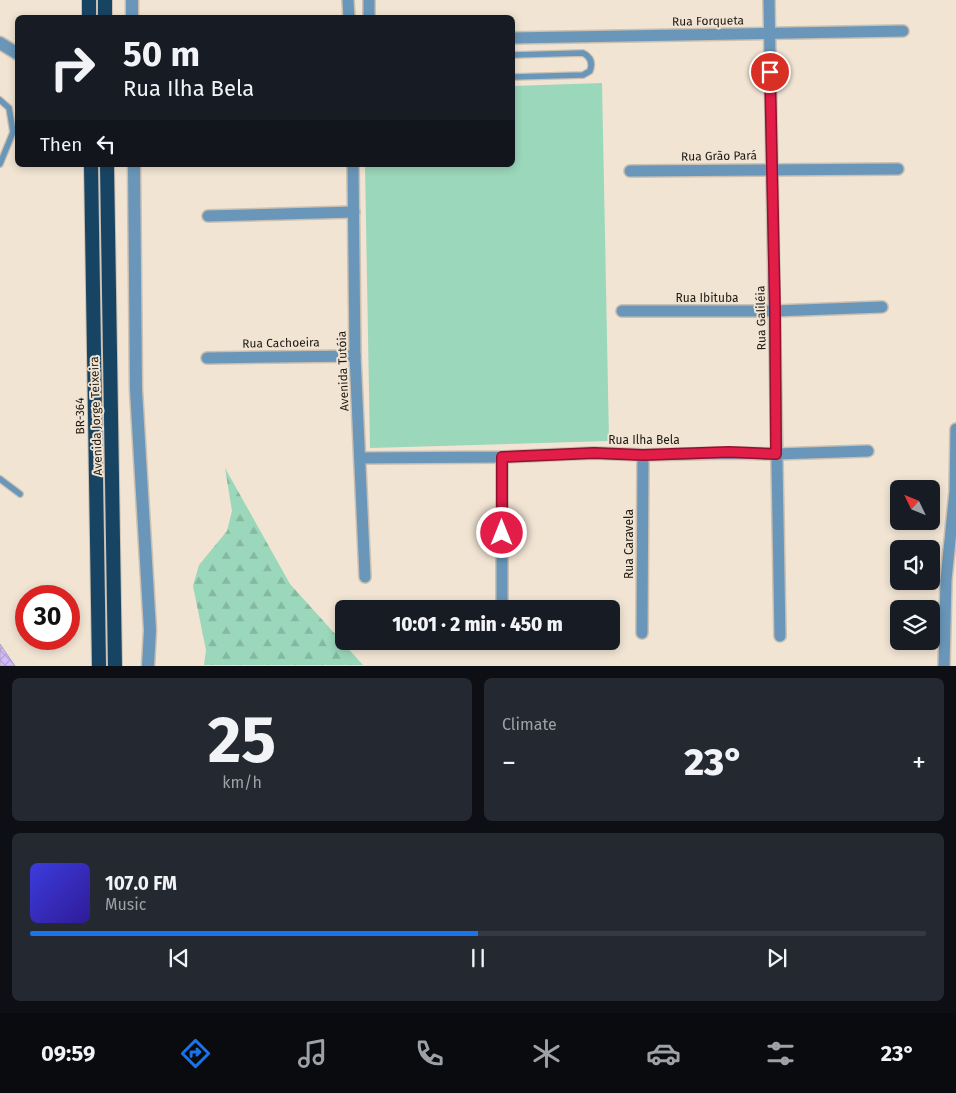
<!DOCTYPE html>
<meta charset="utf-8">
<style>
body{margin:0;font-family:"Fira Sans",sans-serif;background:#242831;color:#f1f3f6;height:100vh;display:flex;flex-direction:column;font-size:19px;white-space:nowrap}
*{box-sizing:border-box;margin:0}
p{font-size:16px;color:#9ea1a6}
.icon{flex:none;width:28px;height:28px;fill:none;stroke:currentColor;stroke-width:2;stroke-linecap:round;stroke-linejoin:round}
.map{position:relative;height:666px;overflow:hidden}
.details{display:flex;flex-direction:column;gap:12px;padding:12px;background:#0d0f14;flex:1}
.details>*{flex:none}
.top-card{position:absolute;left:15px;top:15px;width:500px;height:152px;border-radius:8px;box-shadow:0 2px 8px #0003;background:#171b24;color:#f1f3f6;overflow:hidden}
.needle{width:32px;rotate:313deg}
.controls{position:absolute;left:890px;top:480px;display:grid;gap:10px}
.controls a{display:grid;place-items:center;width:50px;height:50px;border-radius:8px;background:#171b24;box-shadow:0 2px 8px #0003;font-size:25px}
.speed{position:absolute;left:15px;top:585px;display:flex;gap:10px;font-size:25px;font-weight:700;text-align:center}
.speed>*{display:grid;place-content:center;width:65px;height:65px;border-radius:50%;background:#171b24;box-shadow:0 2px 8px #0003;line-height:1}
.speed .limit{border:8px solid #d22;background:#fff;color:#111}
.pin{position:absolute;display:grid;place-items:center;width:42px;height:42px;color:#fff;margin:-21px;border:2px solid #fff;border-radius:50%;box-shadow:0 1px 5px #0007}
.me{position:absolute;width:55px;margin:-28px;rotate:0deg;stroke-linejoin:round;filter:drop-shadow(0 0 4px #0008)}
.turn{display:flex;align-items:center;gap:18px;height:105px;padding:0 25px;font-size:22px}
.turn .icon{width:65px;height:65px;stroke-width:2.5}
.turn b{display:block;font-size:35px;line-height:42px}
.then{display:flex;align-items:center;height:48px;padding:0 25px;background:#0003;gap:10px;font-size:19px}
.big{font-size:38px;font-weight:800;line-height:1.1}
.details .card{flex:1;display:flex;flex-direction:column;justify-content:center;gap:8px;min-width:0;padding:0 18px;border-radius:8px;background:#242831}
.details .dial{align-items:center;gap:0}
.dial b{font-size:65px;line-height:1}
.song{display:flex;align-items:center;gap:15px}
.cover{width:60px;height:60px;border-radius:8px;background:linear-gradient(135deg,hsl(240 70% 55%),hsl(250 70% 35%))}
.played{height:5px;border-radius:2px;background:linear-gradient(90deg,#1a73e8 50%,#363941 50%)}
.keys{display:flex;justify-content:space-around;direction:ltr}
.heat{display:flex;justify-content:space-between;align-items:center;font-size:28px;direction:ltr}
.details .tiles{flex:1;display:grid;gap:12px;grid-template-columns:1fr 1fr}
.card:last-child{grid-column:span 2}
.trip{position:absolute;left:335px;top:600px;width:285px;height:50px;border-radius:8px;background:#171b24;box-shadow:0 2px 8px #0003;font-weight:800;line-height:50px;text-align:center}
.dock{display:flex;height:80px;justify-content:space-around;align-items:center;background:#090b0e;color:#9ea1a6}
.dock .icon{width:35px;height:35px}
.dock .selected{color:#1a73e8}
.dock b{font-size:22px;color:#f1f3f6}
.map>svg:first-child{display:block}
</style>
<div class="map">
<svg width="956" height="666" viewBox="0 0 956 666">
<defs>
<pattern id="forest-firs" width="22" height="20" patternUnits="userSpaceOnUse" patternTransform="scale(1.25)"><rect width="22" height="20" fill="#9bd7bb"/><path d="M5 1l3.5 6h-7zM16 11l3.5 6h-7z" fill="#85b8a0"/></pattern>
<pattern id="building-cross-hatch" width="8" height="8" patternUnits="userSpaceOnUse" patternTransform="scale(1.25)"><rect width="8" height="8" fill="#d4bafe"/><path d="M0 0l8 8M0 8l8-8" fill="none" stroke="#b69fd9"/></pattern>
</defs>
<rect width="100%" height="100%" fill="#f1e4d3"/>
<path fill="#9bd7bb" d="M602 83 609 441 370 448 365 165H512L513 86Z"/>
<path fill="url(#forest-firs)" d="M225 468 290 584 363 665H204L206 650 193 586 199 565 227 531 232 511Z"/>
<path fill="url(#building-cross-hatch)" stroke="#a9a3b5" d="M0 644 15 666H0Z"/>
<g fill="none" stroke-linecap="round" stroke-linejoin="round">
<defs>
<g id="service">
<path d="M512 55 583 53C591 57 593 63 590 71L583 75 512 77"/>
<path d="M0 100 9 108 13 132 0 164"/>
<path d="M0 479 20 494"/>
</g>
<g id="minor">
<path d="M348 0 349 18"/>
<path d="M369 0V18"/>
<path d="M769 0 780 636"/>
<path d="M512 38 903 31"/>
<path d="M353 165 355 356 365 577"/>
<path d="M630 171 898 169"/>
<path d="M208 216 354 212"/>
<path d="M622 311H775L882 307"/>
<path d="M207 358 355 356"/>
<path d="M502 457V609"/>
<path d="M360 458 502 457 594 453 643 455 729 453 776 454 868 451"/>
<path d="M642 633 643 455"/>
<path d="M944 666 946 580 955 491 956 429"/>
</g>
<g id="tertiary">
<path d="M132 0V18"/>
<path d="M0 43 18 54"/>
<path d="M134 165 136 390 150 630 148 666"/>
</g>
<g id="trunk">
<path d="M89 0V18"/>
<path d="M105 0V18"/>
<path d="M91 165 99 666"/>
<path d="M107 165 115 666"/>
</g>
</defs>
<use href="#service" stroke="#cbc0b1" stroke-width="8"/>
<use href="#minor" stroke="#cbc0b1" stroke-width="14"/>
<use href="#tertiary" stroke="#cbc0b1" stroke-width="15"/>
<use href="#trunk" stroke="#cbc0b1" stroke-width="16"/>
<use href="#service" stroke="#6a97b9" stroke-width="5.5"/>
<use href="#minor" stroke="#6a97b9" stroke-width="11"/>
<use href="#tertiary" stroke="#6a97b9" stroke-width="12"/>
<use href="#trunk" stroke="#184463" stroke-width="14"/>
</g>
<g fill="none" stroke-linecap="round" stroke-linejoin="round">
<defs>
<path id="route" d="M502 533V457L594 453 643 455 729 452 776 454 775 311 770 72"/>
</defs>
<use href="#route" stroke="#92132f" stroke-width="12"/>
<use href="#route" stroke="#e11d48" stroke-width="9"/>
</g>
<g text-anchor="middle" stroke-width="4" stroke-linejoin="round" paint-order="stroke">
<g font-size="12" fill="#1e1a14" stroke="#f1e4d3">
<text transform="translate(708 21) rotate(-1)" y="4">Rua Forqueta</text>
<text transform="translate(719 156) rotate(-1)" y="4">Rua Grão Pará</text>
<text x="707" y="302">Rua Ibituba</text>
<text transform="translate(761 318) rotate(-91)" y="4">Rua Galiléia</text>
<text transform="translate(281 343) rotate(-1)" y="4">Rua Cachoeira</text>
<text transform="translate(343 371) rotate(-92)" y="4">Avenida Tutóia</text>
<text transform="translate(80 416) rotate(-91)" y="4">BR-364</text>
<text transform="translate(96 416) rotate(-92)" y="4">Avenida Jorge Teixeira</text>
<text x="644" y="444">Rua Ilha Bela</text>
<text transform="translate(629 544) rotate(-90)" y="4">Rua Caravela</text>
</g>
</g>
</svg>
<div class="controls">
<a><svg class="needle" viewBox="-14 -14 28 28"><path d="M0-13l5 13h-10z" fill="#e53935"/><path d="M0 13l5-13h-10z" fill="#9ea1a6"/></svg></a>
<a><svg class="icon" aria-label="sound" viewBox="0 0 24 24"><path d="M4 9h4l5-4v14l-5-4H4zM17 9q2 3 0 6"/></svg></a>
<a><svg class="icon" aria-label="layers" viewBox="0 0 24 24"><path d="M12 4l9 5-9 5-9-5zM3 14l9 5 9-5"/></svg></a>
</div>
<div class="speed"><div class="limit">30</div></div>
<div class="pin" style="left:770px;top:72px;background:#d93025"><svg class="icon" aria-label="arrive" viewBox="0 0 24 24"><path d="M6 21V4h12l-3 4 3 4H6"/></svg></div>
<svg class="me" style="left:502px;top:533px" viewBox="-20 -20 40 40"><circle r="17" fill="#e11d48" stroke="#fff" stroke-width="3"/><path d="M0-11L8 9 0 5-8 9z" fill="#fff"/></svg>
<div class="trip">10:01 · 2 min · 450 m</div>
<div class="top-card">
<div class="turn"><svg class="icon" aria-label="right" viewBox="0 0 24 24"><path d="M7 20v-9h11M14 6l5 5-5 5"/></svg><div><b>50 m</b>Rua Ilha Bela</div></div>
<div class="then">Then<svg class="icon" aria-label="left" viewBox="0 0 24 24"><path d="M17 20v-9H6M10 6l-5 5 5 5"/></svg></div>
</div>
</div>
<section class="details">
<div class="tiles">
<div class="card dial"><b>25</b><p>km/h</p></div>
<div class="card"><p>Climate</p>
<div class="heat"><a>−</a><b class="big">23°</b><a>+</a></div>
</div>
<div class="card">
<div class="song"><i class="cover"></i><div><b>107.0 FM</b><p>Music</p></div></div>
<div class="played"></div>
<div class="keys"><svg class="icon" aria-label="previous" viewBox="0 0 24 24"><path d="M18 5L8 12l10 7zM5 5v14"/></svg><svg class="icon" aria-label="pause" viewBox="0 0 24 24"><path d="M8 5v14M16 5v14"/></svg><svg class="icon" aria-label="next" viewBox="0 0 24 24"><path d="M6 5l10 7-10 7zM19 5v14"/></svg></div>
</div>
</div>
</section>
<nav class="dock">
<b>09:59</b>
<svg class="icon selected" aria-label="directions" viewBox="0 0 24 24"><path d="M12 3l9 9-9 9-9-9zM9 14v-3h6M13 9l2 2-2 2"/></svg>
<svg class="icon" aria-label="music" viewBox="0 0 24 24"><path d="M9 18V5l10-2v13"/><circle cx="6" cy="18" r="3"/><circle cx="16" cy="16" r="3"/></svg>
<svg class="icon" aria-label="phone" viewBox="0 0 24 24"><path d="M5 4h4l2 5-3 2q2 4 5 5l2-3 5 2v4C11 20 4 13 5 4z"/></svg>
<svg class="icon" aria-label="climate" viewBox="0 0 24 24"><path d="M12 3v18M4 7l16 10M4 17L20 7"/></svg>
<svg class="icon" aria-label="car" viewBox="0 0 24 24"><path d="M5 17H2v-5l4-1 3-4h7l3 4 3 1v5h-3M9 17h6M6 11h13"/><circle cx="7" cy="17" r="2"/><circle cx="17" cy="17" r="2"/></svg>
<svg class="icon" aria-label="filters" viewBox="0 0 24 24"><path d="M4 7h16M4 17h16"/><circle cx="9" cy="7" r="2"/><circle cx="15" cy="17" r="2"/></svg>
<b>23°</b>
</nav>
